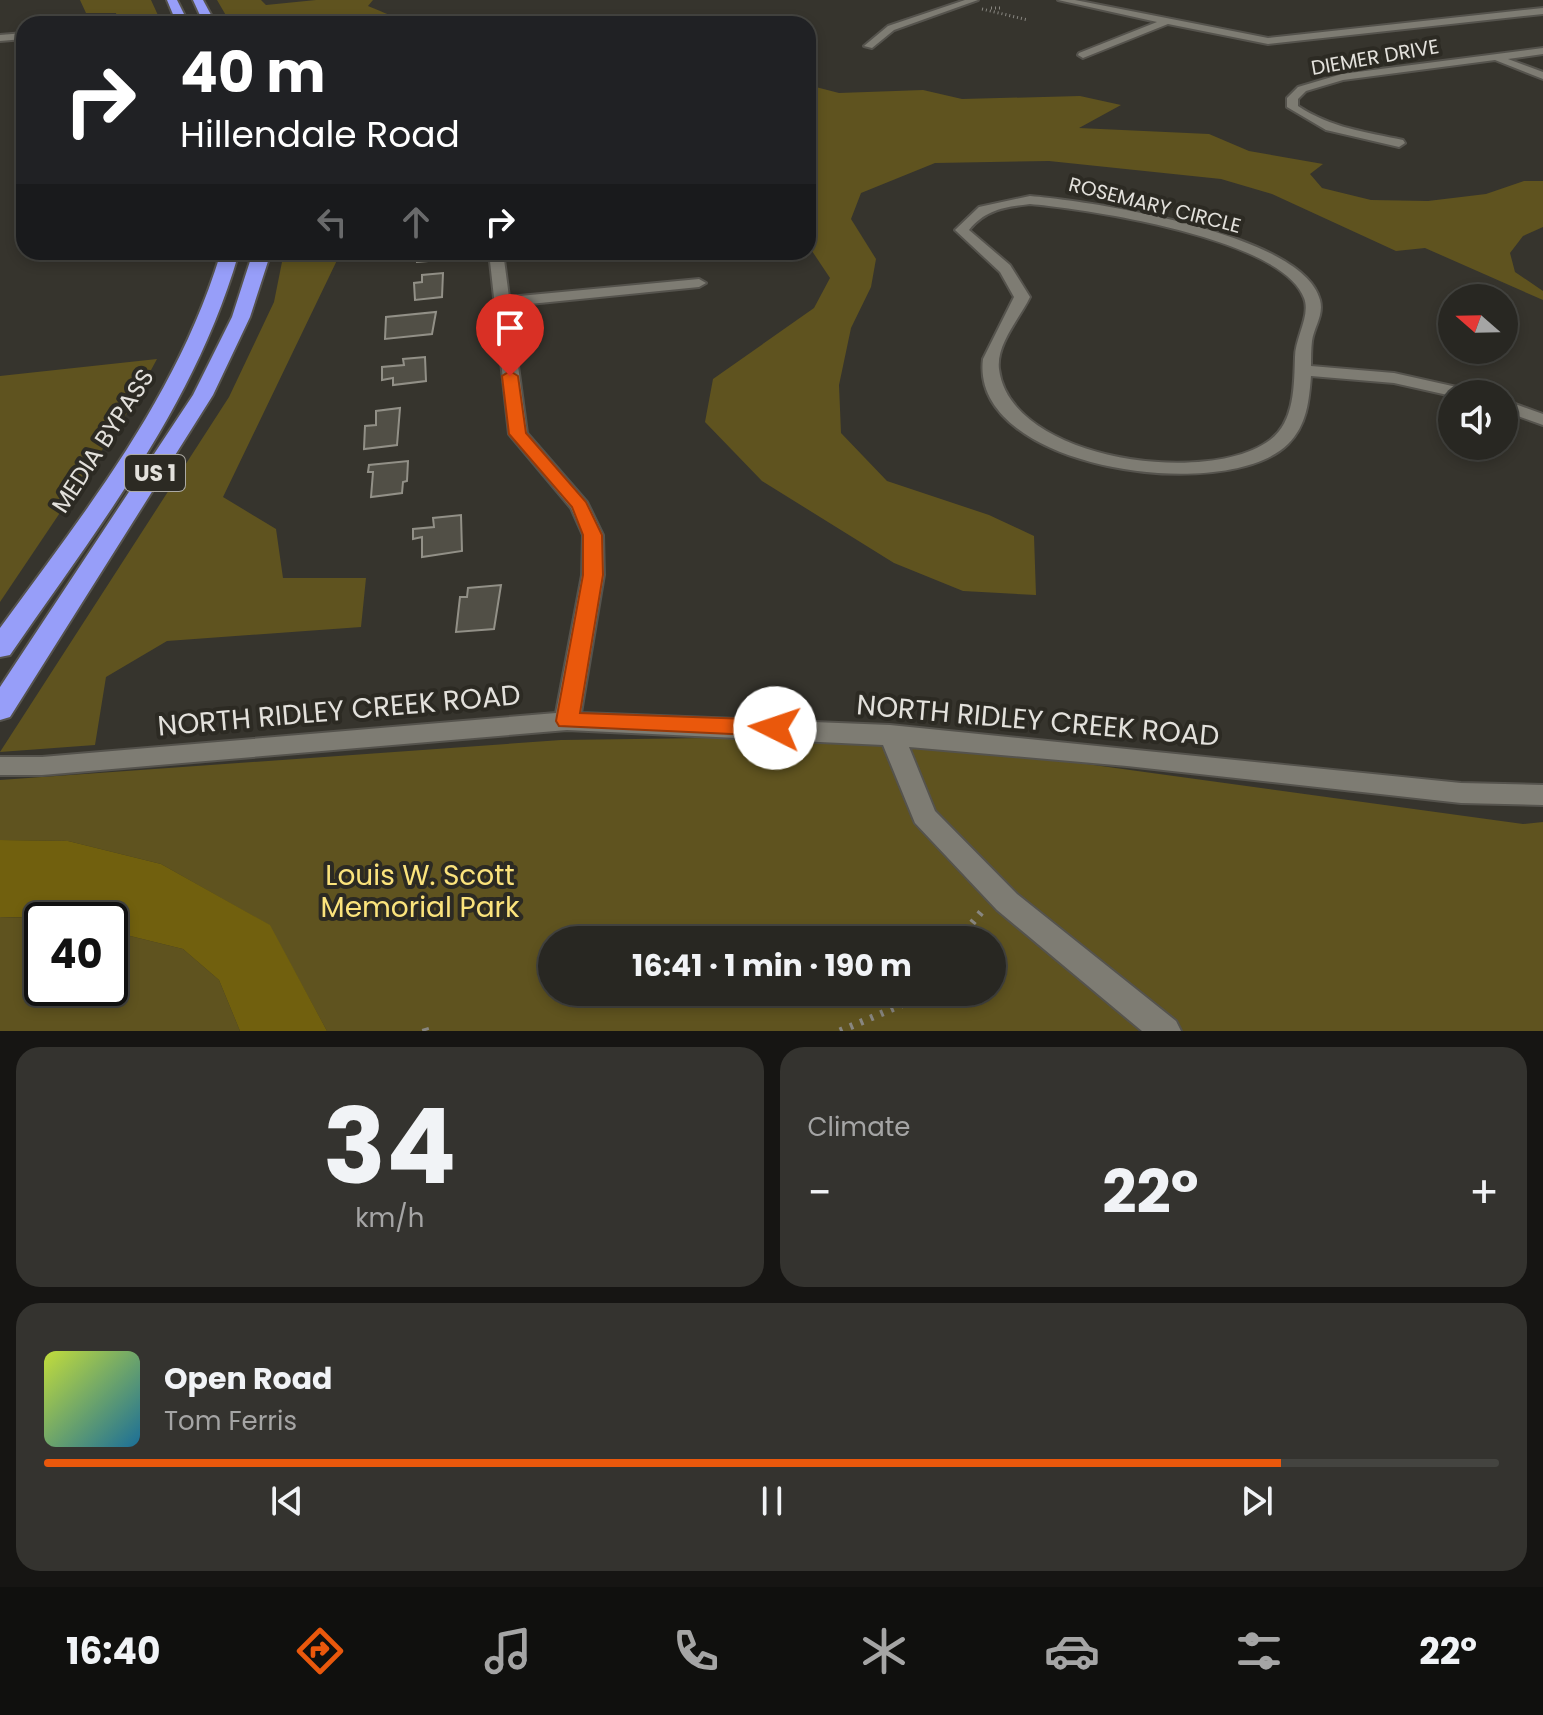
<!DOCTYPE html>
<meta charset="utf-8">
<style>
body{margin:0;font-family:Poppins,sans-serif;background:#34332f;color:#f1f3f6;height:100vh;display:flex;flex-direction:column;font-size:30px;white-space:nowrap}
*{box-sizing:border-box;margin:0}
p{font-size:26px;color:#a5a5a5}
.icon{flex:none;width:44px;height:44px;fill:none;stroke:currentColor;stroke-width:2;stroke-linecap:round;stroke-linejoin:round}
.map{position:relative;height:1031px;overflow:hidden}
.panel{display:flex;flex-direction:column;gap:16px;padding:16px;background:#161513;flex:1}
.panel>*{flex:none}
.hud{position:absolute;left:16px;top:16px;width:800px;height:244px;border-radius:24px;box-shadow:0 4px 12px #0003,0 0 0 2px #444440;background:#202124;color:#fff;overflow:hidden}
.needle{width:52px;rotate:290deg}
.buttons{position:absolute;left:1438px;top:284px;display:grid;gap:16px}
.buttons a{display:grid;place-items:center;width:80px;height:80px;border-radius:50%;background:#282722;box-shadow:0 4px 12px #0003,0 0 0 2px #444440;font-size:40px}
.speed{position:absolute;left:24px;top:902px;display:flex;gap:16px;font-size:40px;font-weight:700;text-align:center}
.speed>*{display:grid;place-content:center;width:104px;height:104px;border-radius:50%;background:#282722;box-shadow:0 4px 12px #0003,0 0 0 2px #444440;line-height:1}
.speed .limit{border:4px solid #111;border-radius:12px;background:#fff;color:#111}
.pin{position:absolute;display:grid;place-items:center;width:68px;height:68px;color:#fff;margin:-82px -34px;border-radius:50% 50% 50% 0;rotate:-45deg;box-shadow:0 0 8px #0007}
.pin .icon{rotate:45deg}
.me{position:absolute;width:88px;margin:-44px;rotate:274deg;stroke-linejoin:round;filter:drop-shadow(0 0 6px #0008)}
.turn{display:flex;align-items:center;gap:28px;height:168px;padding:0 32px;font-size:36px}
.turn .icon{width:104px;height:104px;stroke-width:2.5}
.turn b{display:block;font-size:56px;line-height:68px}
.lanes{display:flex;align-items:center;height:76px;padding:0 32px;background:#0003;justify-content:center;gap:40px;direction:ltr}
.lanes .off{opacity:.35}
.big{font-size:60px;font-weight:700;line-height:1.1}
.panel .widget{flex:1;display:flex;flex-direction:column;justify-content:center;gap:12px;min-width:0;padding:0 28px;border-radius:24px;background:#34332f}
.panel .dial{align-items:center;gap:0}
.dial b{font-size:104px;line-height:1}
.song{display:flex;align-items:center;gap:24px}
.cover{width:96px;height:96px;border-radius:12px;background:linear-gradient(135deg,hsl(70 70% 55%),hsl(200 70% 35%))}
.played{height:8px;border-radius:4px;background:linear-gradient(90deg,#ea580c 85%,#444440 85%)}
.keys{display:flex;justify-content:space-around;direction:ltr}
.heat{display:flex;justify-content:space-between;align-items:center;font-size:44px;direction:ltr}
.panel .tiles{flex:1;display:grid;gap:16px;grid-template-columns:1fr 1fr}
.widget:last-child{grid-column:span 2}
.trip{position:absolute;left:538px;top:926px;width:468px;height:80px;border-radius:40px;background:#282722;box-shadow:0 4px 12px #0003,0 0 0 2px #444440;font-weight:700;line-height:80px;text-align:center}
.tab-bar{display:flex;height:128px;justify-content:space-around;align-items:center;background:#10100e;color:#a5a5a5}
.tab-bar .icon{width:56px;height:56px}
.tab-bar .active{color:#ea580c}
.tab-bar b{font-size:36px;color:#f1f3f6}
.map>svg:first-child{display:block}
</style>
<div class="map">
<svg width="1543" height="1031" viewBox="0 0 1543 1031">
<rect width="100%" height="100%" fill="#36342d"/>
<g fill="#5f531f" fill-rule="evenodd">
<path d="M80 0H151L162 24H118L116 13H86Z"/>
<path d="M217 0H261L266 5 316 0H373L368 6C383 12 400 21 417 20 434 19 443 12 461 17L442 24H231Z"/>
<path d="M808 85 839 93 923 90 962 99 1080 96 1121 105 1079 128 1209 134 1249 151 1323 164 1310 174 1322 188 1371 200 1428 201 1486 194 1524 181H1543V227L1523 236 1510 253 1515 272 1543 291V300L1425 248 1396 251 1272 194 1221 179 1049 161 935 163 861 193 851 219 876 259 871 287 851 328 839 385 841 433 887 481 989 515 1034 536 1036 595 963 591 894 563 762 481 705 422 713 379 814 308 830 278 808 245Z"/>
<path d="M284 252H341L223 497 276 529 283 578H366L361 627 167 641 106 677 95 745 0 752 229 397 274 302Z"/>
<path d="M157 359 131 407 0 602V376Z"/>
<path d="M781 737 970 748 1523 824 1543 822V1031H327L269 925 161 864 68 841 0 840V780L561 740ZM552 940H992V992H552Z"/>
<path d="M0 917 67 920H42V988H110V931L183 949 219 980 240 1031H0Z"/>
</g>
<path fill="#71600e" d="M0 840 68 841 161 864 270 925 327 1031H240L219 980 183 949 110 931V920L0 917Z"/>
<g fill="#514f46" stroke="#929087" stroke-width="2">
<path d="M417 252H443L444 253H440V260L417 262Z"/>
<path d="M443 273 442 297 415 300 414 283 422 282V275Z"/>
<path d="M436 312 432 334 385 339 386 317Z"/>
<path d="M425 357 426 381 393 385V378L382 380V367L404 365 403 359Z"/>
<path d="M400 408 397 445 364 449 365 426 376 425V411Z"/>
<path d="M408 461 407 481 403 482 402 493 371 497 373 472H368L369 465Z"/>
<path d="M461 515 462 551 422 557V537L413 539V529L434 527 433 518Z"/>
<path d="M501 585 494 629 456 632 460 597H467L468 588Z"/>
</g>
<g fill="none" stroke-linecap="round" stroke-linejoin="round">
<defs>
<g id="minor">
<path d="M965 0H978L894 30 872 48 864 46 888 26Z"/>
<path d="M1058 0H1075L1268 38 1543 8V14L1268 44 1168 24 1083 58 1078 55 1079 53 1157 22Z"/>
<path d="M24 33V39L0 41V35Z"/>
<path d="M1543 48V54L1508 59 1543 72V79L1495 60 1343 80 1306 91 1298 99V106C1331 128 1366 132 1403 140L1405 143 1399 147 1326 130 1287 107V98L1298 87 1342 74Z"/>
<path d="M1030 196C1090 201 1303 233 1320 300 1324 315 1314 327 1312 341 1311 349 1311 358 1311 366L1394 373 1470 390 1473 394H1452V396L1394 383 1311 376C1309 401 1307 425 1288 444 1227 505 969 470 983 359L1014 297 1000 272 955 230 979 207ZM1030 204C1087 209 1282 238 1304 298 1311 315 1295 338 1295 357 1294 384 1295 422 1270 440 1208 487 1010 460 999 369 996 344 1020 318 1030 297L1010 265 969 230C986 209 1006 207 1030 204Z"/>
<path d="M489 252H503L509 297 699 279 706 283 699 287 510 306 527 433 587 502 603 535 604 575 581 713 890 725 1461 783 1543 785V805L1461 803 1127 766 909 747 935 811 1017 894 1176 1021 1181 1031H1142L997 910 915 823 883 745 567 730 42 775H0V757H42L556 713 582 575 583 535 571 508 509 434Z"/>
<path d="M1504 400 1543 414V425L1504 411Z"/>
</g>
<g id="highway">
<path d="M167 0H177L189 24H177Z"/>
<path d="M193 0H203L216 24H204Z"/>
<path d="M221 252H239C196 404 98 527 10 655L0 657V628C87 509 178 395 221 252Z"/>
<path d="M253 252H271L250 317 213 395 10 717 0 720V687L193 395 232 317Z"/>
</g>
</defs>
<use href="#minor" stroke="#55534d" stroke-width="4"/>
<use href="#highway" stroke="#55534d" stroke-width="4"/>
<g stroke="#888680" stroke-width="3" stroke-dasharray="1 3" stroke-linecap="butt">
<path d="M991 8H1003"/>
<path d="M982 9 1028 20"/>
</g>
<g stroke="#888680" stroke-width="7" stroke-dasharray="3 8" stroke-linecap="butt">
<path d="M958 940 983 910"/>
<path d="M425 1028 426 1031"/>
<path d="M840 1031 932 992"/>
</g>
<use href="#minor" fill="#7e7c73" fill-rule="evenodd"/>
<use href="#highway" fill="#979ef9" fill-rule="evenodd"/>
</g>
<path fill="#ea580c" stroke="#983908" stroke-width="2" d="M510 371 518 376 526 433 586 502 602 535 603 575 580 713 775 720 783 722 787 728 783 733 775 736 559 726 556 721 583 575V535L572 507 509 434 502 376Z"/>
<g text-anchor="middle" stroke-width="8" stroke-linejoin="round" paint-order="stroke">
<g font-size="20" fill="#e3e1dc" stroke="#2c2a23">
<text transform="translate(1375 57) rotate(-10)" y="7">DIEMER DRIVE</text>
<text transform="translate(1155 205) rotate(14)" y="7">ROSEMARY CIRCLE</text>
</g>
<rect fill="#2c2a23" stroke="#acaaa4" stroke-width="2" x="125" y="455" width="60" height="36" rx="6"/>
<g font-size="22" font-weight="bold" fill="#e3e1dc">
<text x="155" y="481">US 1</text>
</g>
<g font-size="24" fill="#e3e1dc" stroke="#2c2a23">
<text transform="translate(103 441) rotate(-57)" y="8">MEDIA BYPASS</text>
</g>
<g font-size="28" fill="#e3e1dc" stroke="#2c2a23">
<text transform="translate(339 710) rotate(-5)" y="10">NORTH RIDLEY CREEK ROAD</text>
<text transform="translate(1038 720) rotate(5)" y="10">NORTH RIDLEY CREEK ROAD</text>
</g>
<g font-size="28" fill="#fbe37c" stroke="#2c2a23">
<text x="420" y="885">Louis W. Scott<tspan x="420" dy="32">Memorial Park</tspan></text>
</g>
</g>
</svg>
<div class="buttons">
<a><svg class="needle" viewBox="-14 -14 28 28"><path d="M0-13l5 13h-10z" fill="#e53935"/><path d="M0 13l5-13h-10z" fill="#a5a5a5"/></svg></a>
<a><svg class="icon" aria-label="sound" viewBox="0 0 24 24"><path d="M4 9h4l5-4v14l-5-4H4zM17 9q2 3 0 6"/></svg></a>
</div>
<div class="speed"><div class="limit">40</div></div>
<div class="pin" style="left:510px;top:376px;background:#d93025"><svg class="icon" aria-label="arrive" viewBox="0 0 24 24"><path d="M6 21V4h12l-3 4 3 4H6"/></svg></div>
<svg class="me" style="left:775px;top:728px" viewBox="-20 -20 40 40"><circle r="19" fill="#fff"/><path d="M0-13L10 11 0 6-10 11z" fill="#ea580c"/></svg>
<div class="trip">16:41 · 1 min · 190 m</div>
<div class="hud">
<div class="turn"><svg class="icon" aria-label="right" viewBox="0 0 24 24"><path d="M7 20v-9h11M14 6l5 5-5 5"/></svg><div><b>40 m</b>Hillendale Road</div></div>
<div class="lanes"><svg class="icon off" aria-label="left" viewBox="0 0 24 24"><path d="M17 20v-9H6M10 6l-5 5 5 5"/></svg><svg class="icon off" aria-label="ahead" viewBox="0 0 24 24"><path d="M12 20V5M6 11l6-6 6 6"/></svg><svg class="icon" aria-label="right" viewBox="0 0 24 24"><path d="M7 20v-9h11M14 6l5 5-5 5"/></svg></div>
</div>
</div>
<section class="panel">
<div class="tiles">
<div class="widget dial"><b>34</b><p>km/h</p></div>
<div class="widget"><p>Climate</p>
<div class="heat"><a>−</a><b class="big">22°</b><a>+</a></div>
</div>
<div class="widget">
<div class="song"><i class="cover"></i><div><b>Open Road</b><p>Tom Ferris</p></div></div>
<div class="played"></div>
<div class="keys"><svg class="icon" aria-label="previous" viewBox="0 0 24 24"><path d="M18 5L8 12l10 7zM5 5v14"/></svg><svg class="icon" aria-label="pause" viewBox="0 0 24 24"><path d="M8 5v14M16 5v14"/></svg><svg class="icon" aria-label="next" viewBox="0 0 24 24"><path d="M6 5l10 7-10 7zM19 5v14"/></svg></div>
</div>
</div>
</section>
<nav class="tab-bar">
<b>16:40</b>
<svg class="icon active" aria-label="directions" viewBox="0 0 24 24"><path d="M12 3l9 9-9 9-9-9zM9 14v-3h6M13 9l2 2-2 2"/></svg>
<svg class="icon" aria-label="music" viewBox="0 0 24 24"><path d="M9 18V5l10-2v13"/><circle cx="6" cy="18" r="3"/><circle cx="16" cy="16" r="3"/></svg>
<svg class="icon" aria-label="phone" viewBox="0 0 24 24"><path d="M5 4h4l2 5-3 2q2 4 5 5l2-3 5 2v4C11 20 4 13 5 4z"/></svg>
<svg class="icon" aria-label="climate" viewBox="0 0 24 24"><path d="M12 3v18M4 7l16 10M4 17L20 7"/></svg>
<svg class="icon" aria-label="car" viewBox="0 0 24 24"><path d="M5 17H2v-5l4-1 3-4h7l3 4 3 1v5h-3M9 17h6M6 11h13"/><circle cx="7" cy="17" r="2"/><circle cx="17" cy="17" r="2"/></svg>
<svg class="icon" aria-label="filters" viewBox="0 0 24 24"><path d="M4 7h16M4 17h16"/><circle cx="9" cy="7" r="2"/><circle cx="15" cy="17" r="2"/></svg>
<b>22°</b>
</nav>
